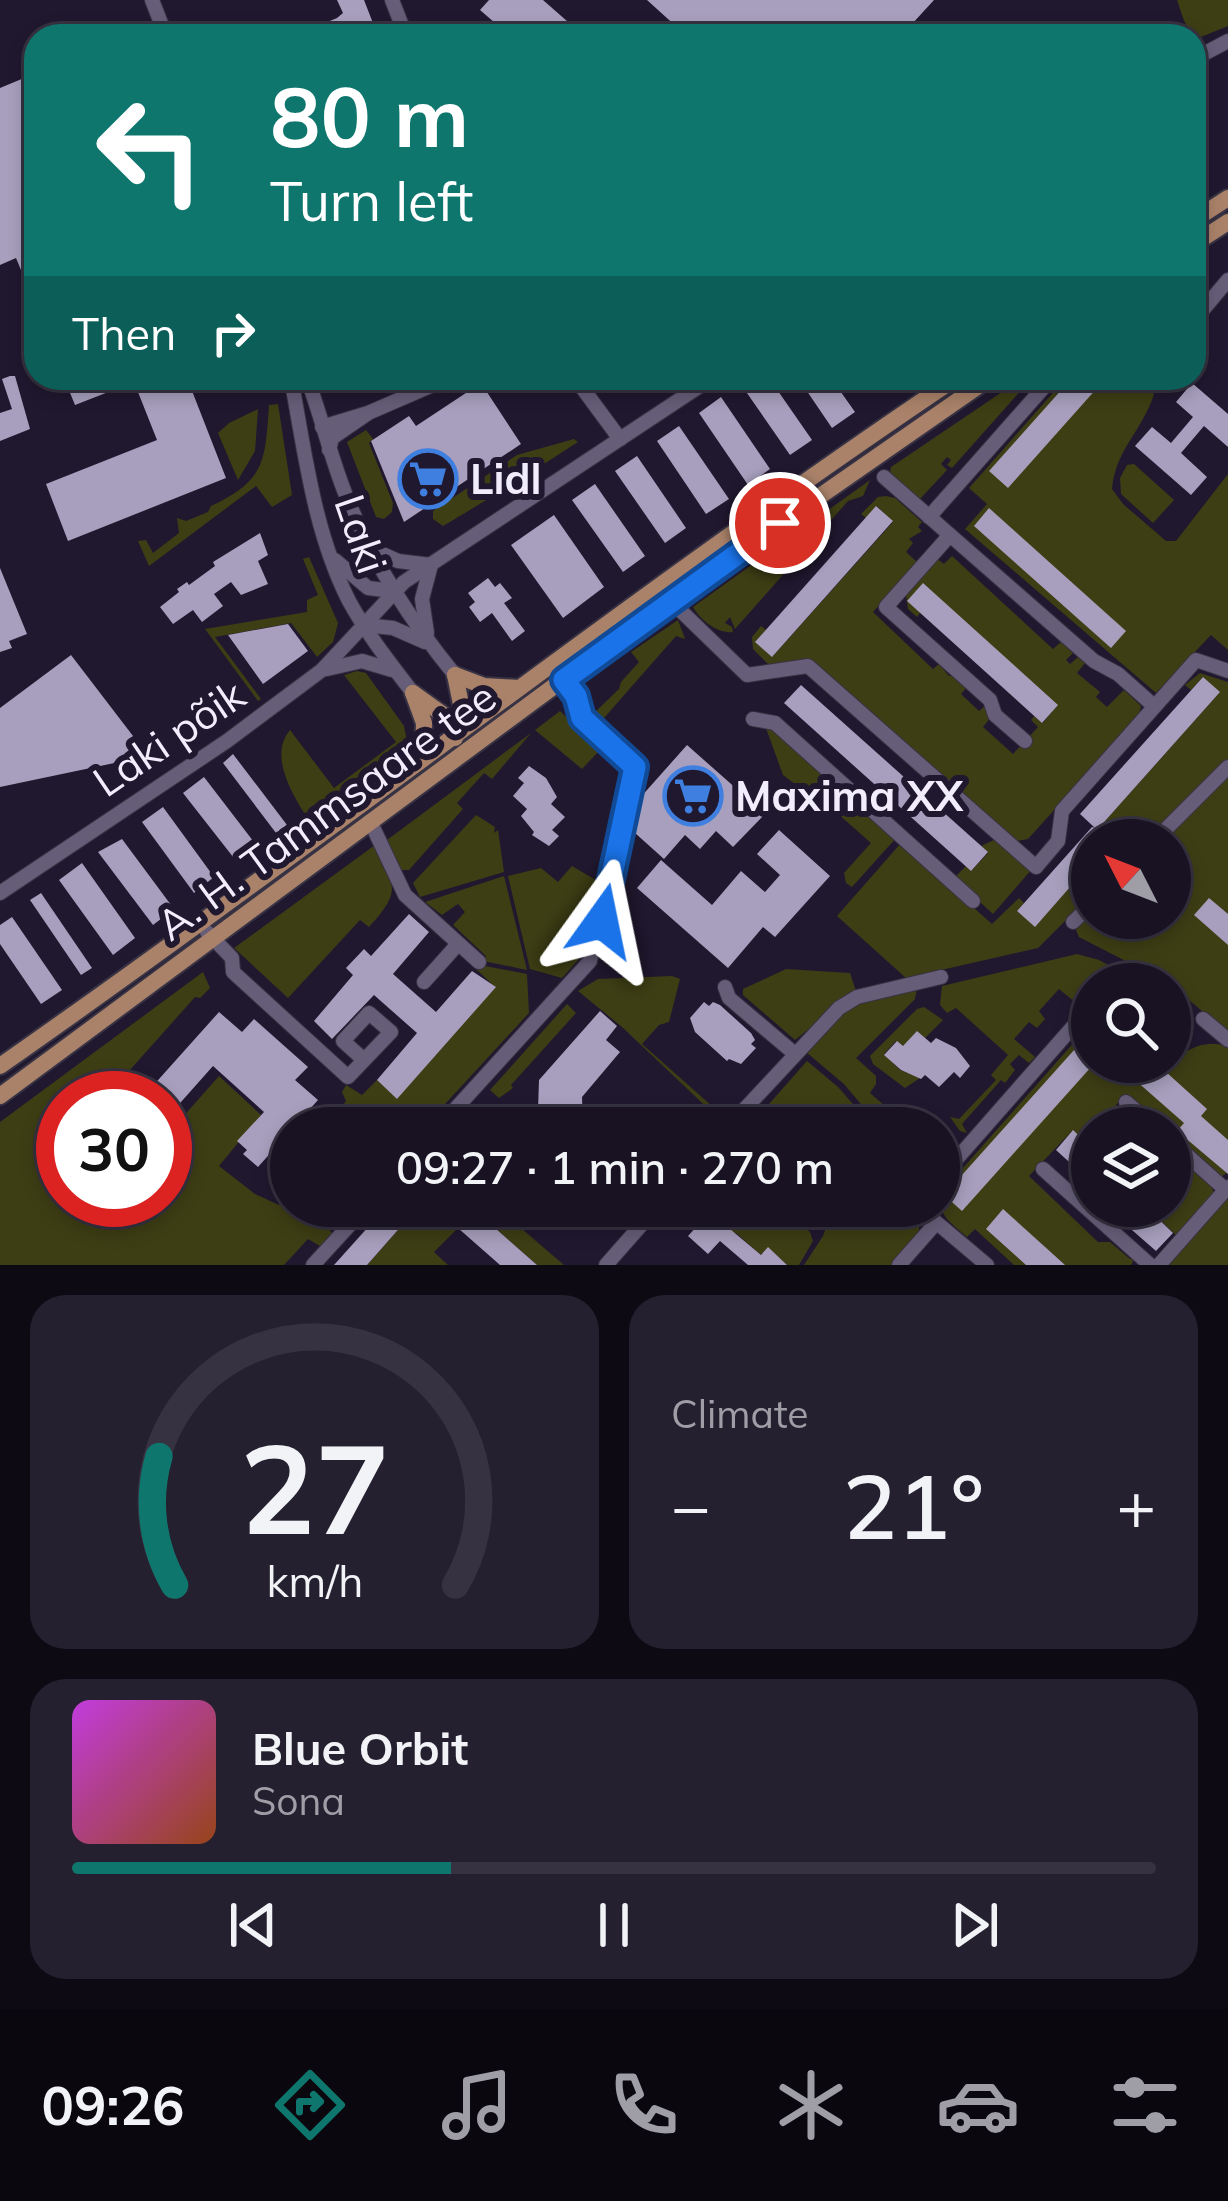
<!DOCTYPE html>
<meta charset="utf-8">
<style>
body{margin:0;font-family:Mulish,sans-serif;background:#252030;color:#f1f3f6;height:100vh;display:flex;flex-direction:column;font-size:45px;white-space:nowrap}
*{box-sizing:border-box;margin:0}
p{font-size:39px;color:#9f9ea6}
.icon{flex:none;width:66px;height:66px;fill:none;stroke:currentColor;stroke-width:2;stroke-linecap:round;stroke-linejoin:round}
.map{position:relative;height:1265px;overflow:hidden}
.sheet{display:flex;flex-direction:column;gap:30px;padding:30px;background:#0d0a13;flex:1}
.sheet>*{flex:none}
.top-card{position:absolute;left:24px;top:24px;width:1182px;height:366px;border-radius:36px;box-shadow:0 6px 18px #0003,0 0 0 3px #363241;background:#0f766e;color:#fff;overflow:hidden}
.needle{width:78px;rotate:312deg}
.controls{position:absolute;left:1071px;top:819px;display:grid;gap:24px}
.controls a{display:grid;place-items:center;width:120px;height:120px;border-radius:50%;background:#181223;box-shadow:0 6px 18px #0003,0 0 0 3px #363241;font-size:60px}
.speed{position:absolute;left:36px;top:1071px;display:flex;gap:24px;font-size:60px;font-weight:700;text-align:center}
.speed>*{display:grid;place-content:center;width:156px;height:156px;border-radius:50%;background:#181223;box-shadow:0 6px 18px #0003,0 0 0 3px #363241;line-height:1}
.speed .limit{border:18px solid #d22;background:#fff;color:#111}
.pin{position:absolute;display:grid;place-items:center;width:102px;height:102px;color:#fff;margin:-51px;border:6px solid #fff;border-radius:50%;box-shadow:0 3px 12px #0007}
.me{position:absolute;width:132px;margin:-66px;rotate:12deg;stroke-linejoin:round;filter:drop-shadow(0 0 9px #0008)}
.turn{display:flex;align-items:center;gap:42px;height:252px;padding:0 48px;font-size:54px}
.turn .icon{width:156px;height:156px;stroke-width:2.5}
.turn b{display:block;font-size:84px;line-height:102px}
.then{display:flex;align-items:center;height:114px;padding:0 48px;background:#0003;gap:24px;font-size:45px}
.big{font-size:90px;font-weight:600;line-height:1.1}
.sheet .widget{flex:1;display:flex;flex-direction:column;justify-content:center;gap:18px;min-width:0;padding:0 42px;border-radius:36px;background:#252030}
.sheet .dial{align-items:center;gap:0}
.dial svg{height:312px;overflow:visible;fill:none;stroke:#363241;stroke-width:7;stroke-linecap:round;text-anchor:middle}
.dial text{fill:#f1f3f6;stroke:none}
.song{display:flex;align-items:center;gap:36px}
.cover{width:144px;height:144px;border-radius:18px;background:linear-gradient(135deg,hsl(290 70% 55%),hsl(20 70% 35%))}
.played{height:12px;border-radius:6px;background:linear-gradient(90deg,#0f766e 35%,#363241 35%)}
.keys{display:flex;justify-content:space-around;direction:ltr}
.heat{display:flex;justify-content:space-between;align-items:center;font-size:66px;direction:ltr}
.sheet .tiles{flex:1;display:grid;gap:30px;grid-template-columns:1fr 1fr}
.widget:last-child{grid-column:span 2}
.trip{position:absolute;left:270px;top:1107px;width:690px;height:120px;border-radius:60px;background:#181223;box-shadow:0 6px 18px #0003,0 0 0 3px #363241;font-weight:600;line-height:120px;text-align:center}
.tab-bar{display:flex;height:192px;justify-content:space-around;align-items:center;background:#0a070e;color:#9f9ea6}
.tab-bar .icon{width:84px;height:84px}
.tab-bar .selected{color:#0f766e}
.tab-bar b{font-size:54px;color:#f1f3f6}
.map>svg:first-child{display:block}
</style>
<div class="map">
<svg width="1228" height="1265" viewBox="0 0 1228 1265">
<rect width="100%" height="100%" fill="#20182f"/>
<g fill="#3d3e14">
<path d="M1177 0H1228V26L1201 37C1184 30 1183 16 1177 0Z"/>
<path d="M1023 378H1032L952 468 947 465 951 460 947 457 941 464 947 470 920 499 890 472 891 467Z"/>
<path d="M1066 378H1152L1145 386 1154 394C1142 432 1116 448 1112 489L1123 504 1166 541H1176L1228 474V650L1211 635 1156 693 965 529 987 504 969 488Z"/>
<path d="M278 404 292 495 272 507 256 486 149 566 138 541 146 540 153 553 179 533 177 518 186 521 208 512 211 506C266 480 265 461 269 405Z"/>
<path d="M258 409 255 451 238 480 218 433 229 423Z"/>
<path d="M366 430 373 439 369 443 393 503 392 512 384 519 376 517 347 442Z"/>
<path d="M574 439 578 442C529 474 492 497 443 526L433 519V511L517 455Z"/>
<path d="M1134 464 1174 500 1153 523 1121 494 1120 478 1127 465Z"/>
<path d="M870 480 863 496 848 501 735 629 730 617 725 623 732 627 733 632C718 634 700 620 693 607Z"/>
<path d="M886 496 895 498 922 522 918 527 922 531 909 539 913 543 906 552 917 562 873 612 933 669 939 664 949 676H956L967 687 961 694 979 711 986 705 991 717 983 727 1013 754 1038 727 1031 720 1034 716 1043 723 1057 705 920 613 917 617 908 609 906 595 936 558 944 564 952 556 1053 649 1061 642 1073 653 1066 660 1070 664 1078 657 1085 663 1077 673 1100 692 1096 697 1107 707 1124 690 1141 706 1139 716 1028 839 1017 841 1009 837 812 661 768 664 753 649 752 637 761 626 766 630 756 642 773 656 893 522 877 506 866 518 861 514 878 497Z"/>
<path d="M309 557 338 623 333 642 317 657 291 623 215 637 261 699 258 701 205 629 307 612V600L318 595 303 559Z"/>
<path d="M678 620 685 639 676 636 604 718 613 728 608 732 592 715 619 689 621 682 639 662 631 652Z"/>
<path d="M357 671 366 673 404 726 407 741 306 816C291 792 269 755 290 730L334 788 396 742 344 675Z"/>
<path d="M1200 673 1228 682V762L1147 840H1108L1097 830 1219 693 1203 677 1191 690 1185 685Z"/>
<path d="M560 711 601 749 582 769 535 730Z"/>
<path d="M771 725 844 791 838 798 814 790 807 793 783 775 766 728Z"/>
<path d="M531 733 492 779 484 773 457 803 463 809 409 870H401L387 840Z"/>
<path d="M1228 774V1033L1170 984 1079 937 1076 930 1092 912V918H1170V840H1162Z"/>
<path d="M820 798 873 817 896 838 852 887 846 883 844 873 871 843Z"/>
<path d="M476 815 495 827 494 833 498 830 504 872 420 897 413 883Z"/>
<path d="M994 840 1032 869 993 914 954 878 966 866 972 870 988 853 981 846Z"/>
<path d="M901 843 992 924 1019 898 1024 903 1017 911 1035 926 1092 862V894L1038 948 906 978 837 916Z"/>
<path d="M375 845C395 886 402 891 369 927L360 920 288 998 234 948Z"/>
<path d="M572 866 599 882 579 959 562 978 530 969 508 876 541 868 558 882Z"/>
<path d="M504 876 527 970 483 961 486 956 453 925 465 912 458 904 442 915 425 902Z"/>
<path d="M1077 954 1099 960 1143 984H1092V1016L1059 989 1039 1011 1045 1019 1037 1028 1029 1022 1014 1039 1035 1057 1029 1063 1019 1055 1010 1064 1015 1070 1005 1083 1001 1080 962 1124 967 1133 960 1131 950 1117 959 1119 996 1080 991 1075 1008 1055 956 1008 947 1013 940 1005 942 986Z"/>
<path d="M480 965 527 974 529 1013 423 1128H342L336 1115 346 1101 342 1092 346 1085 362 1095 377 1080 397 1098 495 987 476 969Z"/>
<path d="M786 969 850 973 856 991 795 1040 743 995V989Z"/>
<path d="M203 972 210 988 200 998 195 997 105 1098H63V1200H165V1137L219 1076 261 1115 219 1166 255 1194 279 1205 291 1193V1206H338L324 1222 332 1233 320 1246 308 1239 284 1265H0V1122Z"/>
<path d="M672 976 680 979 669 1022 659 1025 642 1044 713 1107 720 1120 716 1128H708L717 1117 622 1027 578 991 598 979Z"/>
<path d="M917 988 915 999 856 1058 876 1076V1084L870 1093 910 1128H881L844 1084 806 1052 846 1008Z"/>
<path d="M567 1004 576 1013 511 1085 513 1088 499 1098 490 1090Z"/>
<path d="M924 1007 943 1020 925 1038 917 1031 903 1047 896 1041 884 1054 900 1070 920 1078 905 1088 873 1064 870 1056 917 1009Z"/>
<path d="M1092 1022V1062H1155L1160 1066C1184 1056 1199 1036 1228 1047V1172L1221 1177 1170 1134V1128H1160L1124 1096 1116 1105 1131 1118 1123 1128H1092V1148L1072 1131 1029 1176 1098 1242H1110L1130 1259 1135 1258 1131 1265H1014L975 1229 967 1237C951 1223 939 1216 939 1195Z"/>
<path d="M807 1061 838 1087 874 1128H810L801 1124 748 1128Z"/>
<path d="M1182 1159 1211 1184 1215 1198 1178 1237 1145 1206H1170V1166Z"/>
<path d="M1228 1195V1265H1167Z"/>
<path d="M419 1206H462L450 1220 458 1228 434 1252 448 1265H367Z"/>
<path d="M470 1206H495L564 1265H537Z"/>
<path d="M780 1206 810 1232 813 1241 799 1265H787L768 1248 761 1255 736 1233 727 1232 750 1207Z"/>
<path d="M834 1206H907L919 1217V1234L892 1265H804L823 1236Z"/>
</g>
<g fill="#a79fbd">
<path d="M337 0H364L378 36H294L337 18 343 13Z"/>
<path d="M489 0H543L584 36H510L480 10Z"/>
<path d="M647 0H934L912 24 909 36H673L679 29Z"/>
<path d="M36 73V306L16 258 0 265V88Z"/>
<path d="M10 376H15L30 429 0 441V413L12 409 2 379Z"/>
<path d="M64 378H187L226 478 68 541 46 484 157 440 134 382 75 405Z"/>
<path d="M748 378H769L812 440 790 455 740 383Z"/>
<path d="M798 378H831L855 412 832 428Z"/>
<path d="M1072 378H1106L1008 488 989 471Z"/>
<path d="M481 383 521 444 404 522 371 441 409 416 416 426Z"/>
<path d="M1192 383 1228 414V447L1204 426 1181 453 1207 477 1191 495 1135 446 1152 427 1171 443 1193 417 1176 402Z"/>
<path d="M721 397 770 469 748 485 699 413Z"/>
<path d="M679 426 729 499 706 514 657 441Z"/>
<path d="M637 456 686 528 665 543 615 471Z"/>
<path d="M595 484 645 556 623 572 572 500Z"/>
<path d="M876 506 893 521 772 657 755 642Z"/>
<path d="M989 508 1126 631 1111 648 974 526Z"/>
<path d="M554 515 604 587 563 618 511 545Z"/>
<path d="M260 533 268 555 258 561 268 584 241 595 231 582 214 594 223 606 202 622 193 610 173 624 160 607 179 592 177 589 187 582 189 585 215 566 213 562Z"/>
<path d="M0 568 27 634 9 641 12 648 0 652Z"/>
<path d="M488 578 495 587 500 583 512 598 504 603 525 631 512 641 492 613 480 622 469 607 475 602 468 593Z"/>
<path d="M923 583 1058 705 1042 723 907 601Z"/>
<path d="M288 624 308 651 263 684 228 635Z"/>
<path d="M71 655 133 736 142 754 124 761 0 787V708Z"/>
<path d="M1203 677 1220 692 1097 830 1108 840H1092V862L1035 927 1017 911 1092 827 1095 828 1080 814Z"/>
<path d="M801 685 988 852 971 871 784 703Z"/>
<path d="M687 745 765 814 733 847 716 831 700 849 685 835 664 859 635 833 638 806 639 799Z"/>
<path d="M233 754 287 825 276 833 223 763Z"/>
<path d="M529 766 546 778 557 797 551 804 565 817 552 830 559 836 549 846 532 835 534 832 521 816 527 809 513 796 524 783 518 778Z"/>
<path d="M204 777 257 846 237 862 183 793Z"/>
<path d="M163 807 214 877 194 893 142 822Z"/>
<path d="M779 830 830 876 775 937 763 927 728 968 637 888 661 860 712 905 741 871 765 892 780 875 757 854Z"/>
<path d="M122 839 174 909 153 925 98 852Z"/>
<path d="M82 863 135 938 113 955 59 880Z"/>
<path d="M41 893 92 968 81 975 30 900Z"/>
<path d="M1209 898 1228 914V945L1194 915Z"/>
<path d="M409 914 429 932 393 974 436 1012 472 971 496 987 397 1099 377 1080 417 1033 374 995 332 1039 314 1021 353 975 346 968 364 949 371 956Z"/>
<path d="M12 917 62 990 41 1004 0 944V925Z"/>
<path d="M704 1002 709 1006 713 1002 720 1005 751 1033 755 1040 751 1044 756 1048 741 1064 729 1059 727 1061 695 1032 690 1018Z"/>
<path d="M600 1011 617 1026 606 1040 620 1052 582 1097 583 1128H522L538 1110 539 1080Z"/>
<path d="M219 1012 242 1032 254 1019 308 1067 295 1080 318 1100 258 1167 243 1154 247 1150 237 1141 264 1112 213 1066 165 1120V1098H142Z"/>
<path d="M1092 1030V1066L962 1211 944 1195Z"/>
<path d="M917 1031 931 1043 936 1038 956 1048 970 1066 960 1078 954 1072 939 1087 925 1075 921 1079 901 1070 884 1055 897 1041 903 1046Z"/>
<path d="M1135 1062H1155L1207 1109 1201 1116 1228 1140V1174L1177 1131 1184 1123 1126 1072Z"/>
<path d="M1073 1130 1092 1148V1183L1056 1150Z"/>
<path d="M387 1206H419L367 1265H334Z"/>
<path d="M462 1206H470L537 1265H500L450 1221Z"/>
<path d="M715 1206H751L730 1229 761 1255 768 1247 787 1265H748L720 1241 708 1254 688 1236Z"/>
<path d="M1125 1206H1145L1173 1233 1156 1251 1116 1216Z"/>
<path d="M1003 1209 1065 1265H1026L986 1229Z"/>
</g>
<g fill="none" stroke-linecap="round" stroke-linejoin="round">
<defs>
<g id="minor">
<path d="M152 0 166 36"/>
<path d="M392 0 406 36"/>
<path d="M1194 59 1228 41"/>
<path d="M1194 305 1201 312 1228 280"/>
<path d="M291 378C305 453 314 532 349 601 367 634 390 663 413 693"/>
<path d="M307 378C321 415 330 455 345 493 371 560 409 619 455 675"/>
<path d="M575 378 620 439"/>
<path d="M322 427 368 413 449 378"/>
<path d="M329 450 332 438 367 414"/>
<path d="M884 477 950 535 886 607 990 700 995 715 1025 741"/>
<path d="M929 517 1052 378"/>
<path d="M950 535 1094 661 1118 674 1154 706"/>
<path d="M369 548 398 561 431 565"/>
<path d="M335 560 368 588 393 591"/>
<path d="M661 584 681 611 747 675 808 666 1036 867 1058 841 1062 811 1196 660 1228 671"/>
<path d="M364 625 393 628 425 642"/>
<path d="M427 633 422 599 431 565"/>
<path d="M327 669 362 661 392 670"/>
<path d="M753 719 775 723 973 901"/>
<path d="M370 821 405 895 479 962"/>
<path d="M1155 840 1228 767"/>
<path d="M0 893 227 741 322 670 404 582 712 378"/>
<path d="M1073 922 1092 904"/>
<path d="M207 932 232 958 233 972 348 1077 391 1032 369 1013 343 1041 364 1060"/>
<path d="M424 982 458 944"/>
<path d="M725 987 729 998 795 1054"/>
<path d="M1203 1019 1228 1040"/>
<path d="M1126 1102 1156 1128"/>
<path d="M438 1128 590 961 635 767 582 719 576 696 564 679 563 669 571 653"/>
<path d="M727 1128 839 1008 857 997 941 977"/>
<path d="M1170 1140 1226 1190"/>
<path d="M1043 1169 1150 1265"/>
<path d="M939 1179 1085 1013"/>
<path d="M925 1206 930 1217 987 1265"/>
<path d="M313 1265 367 1206"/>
<path d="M606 1265 658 1206"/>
<path d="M899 1265 936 1223"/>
<path d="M1159 1265 1228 1187"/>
</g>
<g id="major">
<path d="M1194 220 1228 198"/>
<path d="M1194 244 1228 222"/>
<path d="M455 675 462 709 455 738"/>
<path d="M455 675 484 686 519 688"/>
<path d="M413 693 445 716 469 723"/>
<path d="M413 693 424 723 423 759"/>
<path d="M0 1066C322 841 630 597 956 378"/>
<path d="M0 1096 672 599 990 378"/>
</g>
</defs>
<use href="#minor" stroke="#383344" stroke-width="16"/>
<use href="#major" stroke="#383344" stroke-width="20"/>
<use href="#minor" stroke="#665e79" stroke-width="14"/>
<use href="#major" stroke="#aa8269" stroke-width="16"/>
</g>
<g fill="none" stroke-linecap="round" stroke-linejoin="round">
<defs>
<path id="route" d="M602 921 635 767 582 718 576 696 564 680 780 523"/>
</defs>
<use href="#route" stroke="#114b97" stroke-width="30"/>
<use href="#route" stroke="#1a73e8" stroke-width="21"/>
</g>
<defs>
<symbol id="supermarket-ring" viewBox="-11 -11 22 22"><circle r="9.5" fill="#20182f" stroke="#3f7fe0" stroke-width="1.5"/><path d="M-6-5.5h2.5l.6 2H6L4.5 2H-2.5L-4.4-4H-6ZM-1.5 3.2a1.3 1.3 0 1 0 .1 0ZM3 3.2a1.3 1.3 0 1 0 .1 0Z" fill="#3f7fe0"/></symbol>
</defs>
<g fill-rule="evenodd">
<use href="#supermarket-ring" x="395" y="446" width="66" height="66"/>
<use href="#supermarket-ring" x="660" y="763" width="66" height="66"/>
</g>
<g text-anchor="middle" stroke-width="12" stroke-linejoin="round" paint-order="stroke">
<g font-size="42" font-weight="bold" fill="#f1edfd" stroke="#20182f" text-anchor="start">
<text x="470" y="494">Lidl</text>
<text x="735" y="811">Maxima XX</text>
</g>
<g font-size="42" fill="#f1edfd" stroke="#20182f">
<text transform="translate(361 534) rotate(71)" y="15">Laki</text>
<text transform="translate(169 738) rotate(-34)" y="15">Laki põik</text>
<text transform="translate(326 811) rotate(-36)" y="15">A. H. Tammsaare tee</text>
</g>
</g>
</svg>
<div class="controls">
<a><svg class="needle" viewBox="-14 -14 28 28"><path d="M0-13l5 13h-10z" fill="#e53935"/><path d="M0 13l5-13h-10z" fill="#9f9ea6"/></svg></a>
<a><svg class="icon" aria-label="search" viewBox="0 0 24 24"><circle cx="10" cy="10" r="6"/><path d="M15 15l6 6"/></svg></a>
<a><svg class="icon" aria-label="layers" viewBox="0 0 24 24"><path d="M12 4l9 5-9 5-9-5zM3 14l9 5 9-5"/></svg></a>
</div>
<div class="speed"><div class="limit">30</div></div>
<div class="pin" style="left:780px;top:523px;background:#d93025"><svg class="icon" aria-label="arrive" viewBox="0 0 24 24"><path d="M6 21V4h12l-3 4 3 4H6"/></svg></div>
<svg class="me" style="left:602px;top:921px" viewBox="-20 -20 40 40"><path d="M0-17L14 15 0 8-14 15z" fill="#1a73e8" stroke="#fff" stroke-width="4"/></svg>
<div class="trip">09:27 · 1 min · 270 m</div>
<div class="top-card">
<div class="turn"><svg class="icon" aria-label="left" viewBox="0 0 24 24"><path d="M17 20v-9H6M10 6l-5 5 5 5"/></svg><div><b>80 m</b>Turn left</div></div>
<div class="then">Then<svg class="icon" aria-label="right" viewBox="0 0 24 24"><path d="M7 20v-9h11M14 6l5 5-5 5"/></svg></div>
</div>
</div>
<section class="sheet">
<div class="tiles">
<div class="widget dial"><svg viewBox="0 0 100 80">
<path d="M14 69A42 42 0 1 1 86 69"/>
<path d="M14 69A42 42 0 0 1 10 36" stroke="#0f766e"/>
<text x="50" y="56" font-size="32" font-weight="700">27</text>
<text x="50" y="72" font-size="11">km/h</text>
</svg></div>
<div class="widget"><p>Climate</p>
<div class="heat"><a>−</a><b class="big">21°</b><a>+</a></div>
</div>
<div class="widget">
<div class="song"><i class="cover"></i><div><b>Blue Orbit</b><p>Sona</p></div></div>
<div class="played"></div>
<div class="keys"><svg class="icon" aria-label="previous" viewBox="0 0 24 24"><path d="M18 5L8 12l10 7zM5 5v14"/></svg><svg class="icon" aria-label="pause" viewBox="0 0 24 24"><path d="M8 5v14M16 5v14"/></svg><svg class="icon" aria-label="next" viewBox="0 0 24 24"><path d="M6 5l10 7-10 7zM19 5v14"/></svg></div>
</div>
</div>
</section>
<nav class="tab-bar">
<b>09:26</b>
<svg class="icon selected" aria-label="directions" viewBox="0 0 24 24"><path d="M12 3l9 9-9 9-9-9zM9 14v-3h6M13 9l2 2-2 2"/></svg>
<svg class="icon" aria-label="music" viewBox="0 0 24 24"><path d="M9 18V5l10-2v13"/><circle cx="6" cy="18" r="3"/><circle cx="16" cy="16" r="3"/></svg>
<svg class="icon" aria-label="phone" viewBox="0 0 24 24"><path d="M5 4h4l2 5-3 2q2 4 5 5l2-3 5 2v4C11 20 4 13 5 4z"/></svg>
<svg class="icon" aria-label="climate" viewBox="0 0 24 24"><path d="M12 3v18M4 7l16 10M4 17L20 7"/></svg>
<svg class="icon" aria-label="car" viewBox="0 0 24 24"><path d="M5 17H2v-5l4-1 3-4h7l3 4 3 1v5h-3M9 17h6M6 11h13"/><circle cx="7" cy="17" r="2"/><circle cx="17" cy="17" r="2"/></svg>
<svg class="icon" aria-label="filters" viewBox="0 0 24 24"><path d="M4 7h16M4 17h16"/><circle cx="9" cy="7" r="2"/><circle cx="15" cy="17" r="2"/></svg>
</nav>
